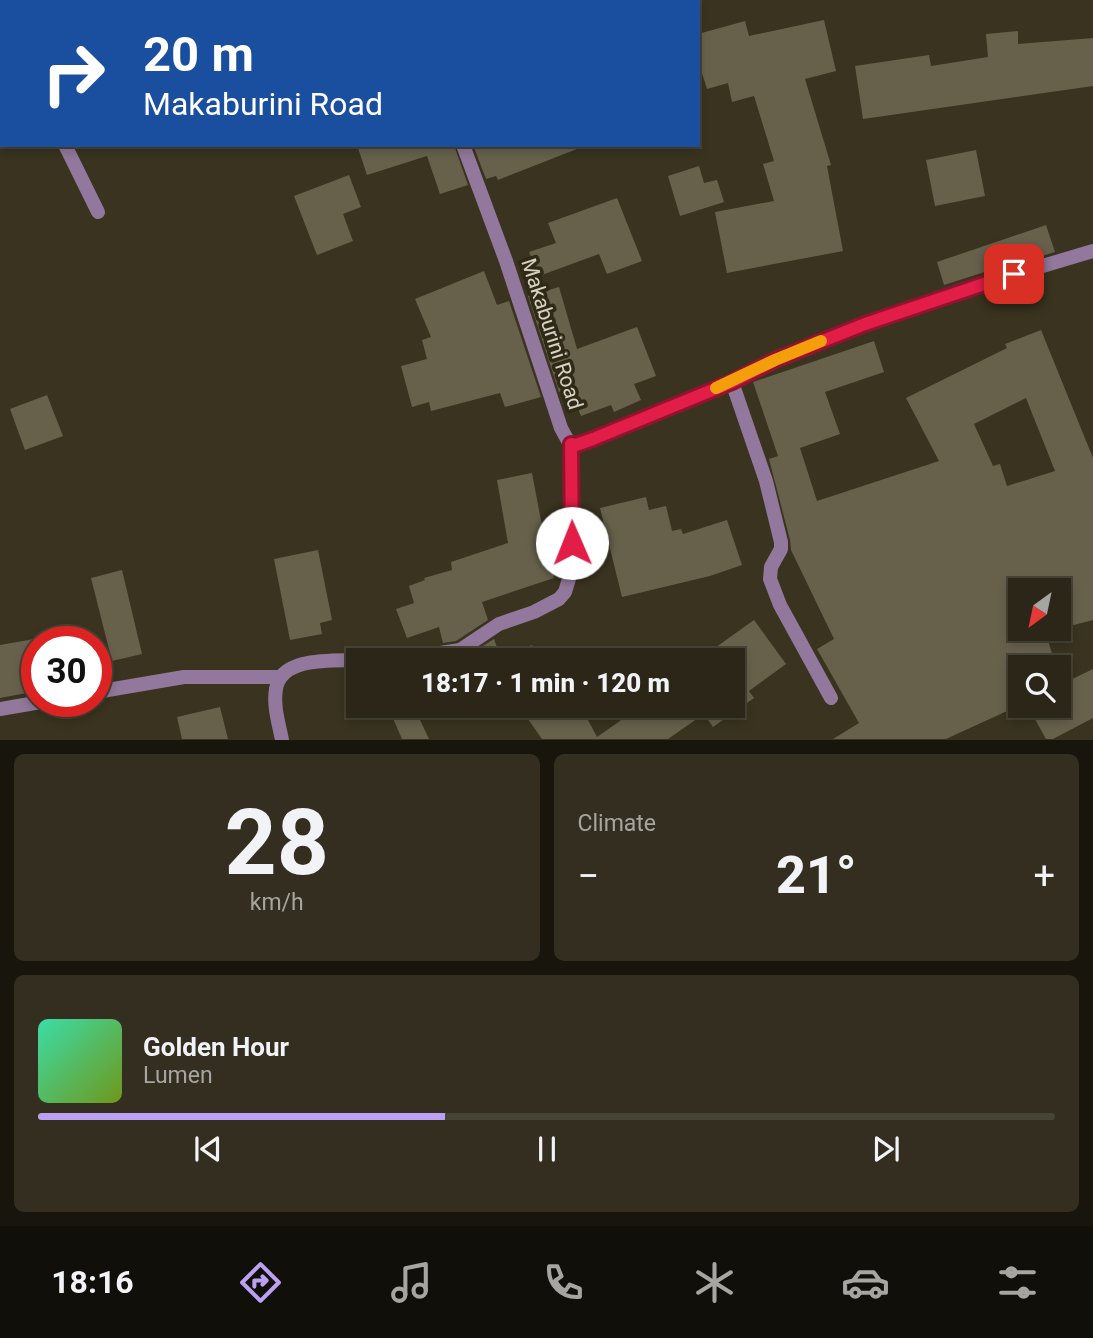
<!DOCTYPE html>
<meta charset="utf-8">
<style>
body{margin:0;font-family:Roboto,sans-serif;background:#332e20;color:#f1f3f6;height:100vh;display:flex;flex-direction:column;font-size:26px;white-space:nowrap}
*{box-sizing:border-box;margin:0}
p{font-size:23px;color:#a6a5a1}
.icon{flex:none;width:38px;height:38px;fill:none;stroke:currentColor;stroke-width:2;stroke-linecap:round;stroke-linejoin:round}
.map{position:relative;height:740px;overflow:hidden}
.sheet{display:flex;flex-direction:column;gap:14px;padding:14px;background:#18150d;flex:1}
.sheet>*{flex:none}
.hud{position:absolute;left:0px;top:0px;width:700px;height:147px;box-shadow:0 4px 10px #0003,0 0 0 2px #474336;background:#1a4fa0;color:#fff;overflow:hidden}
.needle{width:46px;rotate:213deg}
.controls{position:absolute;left:1008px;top:578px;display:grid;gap:14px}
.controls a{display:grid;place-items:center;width:63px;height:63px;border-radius:0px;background:#2b2617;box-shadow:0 4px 10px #0003,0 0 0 2px #474336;font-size:35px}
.speed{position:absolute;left:21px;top:626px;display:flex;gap:14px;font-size:35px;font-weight:700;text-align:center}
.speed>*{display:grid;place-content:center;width:91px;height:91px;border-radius:50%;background:#2b2617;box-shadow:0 4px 10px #0003,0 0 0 2px #474336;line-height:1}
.speed .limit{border:10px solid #d22;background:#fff;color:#111}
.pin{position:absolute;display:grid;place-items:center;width:60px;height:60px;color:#fff;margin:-30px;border-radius:14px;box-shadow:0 4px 10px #0006}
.me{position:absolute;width:77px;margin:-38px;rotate:359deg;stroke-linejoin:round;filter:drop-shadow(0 0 5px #0008)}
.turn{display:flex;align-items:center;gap:24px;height:147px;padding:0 28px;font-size:32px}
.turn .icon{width:91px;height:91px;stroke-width:2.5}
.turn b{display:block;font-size:49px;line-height:60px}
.big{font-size:52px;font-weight:800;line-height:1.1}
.sheet .widget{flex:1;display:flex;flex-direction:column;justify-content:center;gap:10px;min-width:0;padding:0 24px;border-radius:10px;background:#332e20}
.sheet .dial{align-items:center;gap:0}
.dial b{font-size:91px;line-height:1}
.song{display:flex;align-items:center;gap:21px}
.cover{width:84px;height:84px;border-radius:10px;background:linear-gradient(135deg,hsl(160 70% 55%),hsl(80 70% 35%))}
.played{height:7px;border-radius:4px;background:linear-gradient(90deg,#bca0f2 40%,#474336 40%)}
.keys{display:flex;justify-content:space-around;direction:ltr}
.heat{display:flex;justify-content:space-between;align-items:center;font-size:38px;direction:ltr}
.sheet .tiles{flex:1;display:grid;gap:14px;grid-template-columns:1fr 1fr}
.widget:last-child{grid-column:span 2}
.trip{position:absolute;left:346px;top:648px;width:399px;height:70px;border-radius:0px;background:#2b2617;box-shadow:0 4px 10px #0003,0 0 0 2px #474336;font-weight:800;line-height:70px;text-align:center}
.menu{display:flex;height:112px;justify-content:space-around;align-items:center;background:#110f09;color:#a6a5a1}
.menu .icon{width:49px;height:49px}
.menu .active{color:#bca0f2}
.menu b{font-size:32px;color:#f1f3f6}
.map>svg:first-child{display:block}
</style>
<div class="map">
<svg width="1093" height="740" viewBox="0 0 1093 740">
<rect width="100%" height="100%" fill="#39331f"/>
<g fill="#67614c" fill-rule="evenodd">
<path d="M824 20 836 71 805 79 831 165 827 166 843 251 727 273 715 212 774 201 763 164 774 161 754 96 732 102 728 83 707 89 698 61V34L745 21 749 36Z"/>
<path d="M1018 31V44L1093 38V86L863 119 855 66 929 55 931 66 988 57 986 34Z"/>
<path d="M357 145H454L468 185 440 194 427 156 367 175Z"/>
<path d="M473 145H582V147L498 180 496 176 486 179Z"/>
<path d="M976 150 985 196 935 206 926 160Z"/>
<path d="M699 166 704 183 717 180 724 202 680 216 668 176Z"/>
<path d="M349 175 361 207 343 214 353 241 317 255 294 196Z"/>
<path d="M617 198 642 261 607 274 599 254 539 276 529 252 556 243 548 223Z"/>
<path d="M1046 225 1055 252 1016 264V262L944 285 937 262Z"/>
<path d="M484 271 497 305 509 301 541 397 505 407 500 393 431 411 429 402 412 407 401 366 427 359 422 340 431 337 415 299Z"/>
<path d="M559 287 577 349 637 327 656 376 634 384 641 400 614 412 611 405 581 416 570 389 559 392 528 296Z"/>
<path d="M1041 330 1093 458V620L1070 626 1047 637 1056 667H1020V705L946 739H833L859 723 817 649 834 639 791 550 790 540 769 459 778 456 753 382 874 341 884 372 825 392 840 434 800 448 817 501 939 461 906 398 1007 348 1005 344ZM1026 398 1055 471 1007 486 1000 464 993 466 974 424ZM1020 590H1059V628H1020Z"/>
<path d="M47 395 63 436 25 450 10 409Z"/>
<path d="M532 473 543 531 548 529 556 553 547 556 554 578 482 602 488 620 456 641 443 643 439 627 407 638 396 609 414 603 409 586 425 580 424 578 452 570 451 562 508 543 497 480Z"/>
<path d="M646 497 649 510 666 506 672 531 681 529 683 534 727 520 742 565 710 576 622 597 600 508Z"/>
<path d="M318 550 332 620 320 623 322 634 290 640 274 559Z"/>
<path d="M122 570 142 654 112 661 91 578Z"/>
<path d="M754 620 786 664 749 691 754 698 713 727 704 714 668 739H542L518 705H580L597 737 643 705H733V660H698Z"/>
<path d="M34 639 37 652V691L0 698V645Z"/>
<path d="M494 639 501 658 532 645 538 660H460Z"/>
<path d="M1093 669V718L1053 739H1046L1027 705H1059V674L1062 684Z"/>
<path d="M392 705H413L429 739H402L388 707Z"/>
<path d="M482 705H509L486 715Z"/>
<path d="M220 707 228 739H182L177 717Z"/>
</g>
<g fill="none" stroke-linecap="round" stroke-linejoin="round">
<g stroke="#91789c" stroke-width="14">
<path d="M67 0V2"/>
<path d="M468 2 469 0"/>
<path d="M65 145 98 212"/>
<path d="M463 145 506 261 561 428 568 441 576 445 732 382 775 360 865 324 962 290 1093 251"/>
<path d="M732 382 766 481 781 542V549L771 567 770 579 780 605 831 698"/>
<path d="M372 660 408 658 460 650 499 624 534 612 559 599 565 592 572 569 571 444"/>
<path d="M96 692 184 677H279"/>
<path d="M0 709 41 702"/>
<path d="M282 740C279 724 273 706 276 689 281 656 333 661 359 660"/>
</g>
</g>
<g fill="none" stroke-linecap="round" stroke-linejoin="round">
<defs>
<path id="route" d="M572 543 571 444 576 445 593 439 732 382 775 360 865 324 1014 274"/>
</defs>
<use href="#route" stroke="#92132f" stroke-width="18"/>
<use href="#route" stroke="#e11d48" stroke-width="12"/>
<path stroke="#f59e0b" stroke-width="12" d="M716 388 775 360 821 341"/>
</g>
<g text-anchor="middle" stroke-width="7" stroke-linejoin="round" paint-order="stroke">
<g font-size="21" fill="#d5d2c6" stroke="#2f2915">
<text transform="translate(552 334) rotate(72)" y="7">Makaburini Road</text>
</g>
</g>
</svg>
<div class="controls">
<a><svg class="needle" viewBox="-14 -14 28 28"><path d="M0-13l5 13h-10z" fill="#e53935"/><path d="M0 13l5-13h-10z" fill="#a6a5a1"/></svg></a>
<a><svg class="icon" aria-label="search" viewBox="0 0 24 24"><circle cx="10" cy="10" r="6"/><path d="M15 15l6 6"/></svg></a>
</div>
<div class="speed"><div class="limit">30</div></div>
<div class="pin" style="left:1014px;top:274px;background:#d93025"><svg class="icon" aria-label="arrive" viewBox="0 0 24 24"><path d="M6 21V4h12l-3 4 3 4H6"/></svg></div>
<svg class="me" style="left:572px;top:543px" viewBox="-20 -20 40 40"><circle r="19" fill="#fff"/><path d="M0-13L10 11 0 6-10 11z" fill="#e11d48"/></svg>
<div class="trip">18:17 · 1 min · 120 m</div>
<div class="hud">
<div class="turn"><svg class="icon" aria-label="right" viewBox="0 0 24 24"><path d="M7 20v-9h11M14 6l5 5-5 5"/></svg><div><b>20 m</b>Makaburini Road</div></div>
</div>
</div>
<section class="sheet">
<div class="tiles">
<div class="widget dial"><b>28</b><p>km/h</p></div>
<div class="widget"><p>Climate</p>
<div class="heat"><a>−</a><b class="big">21°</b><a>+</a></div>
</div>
<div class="widget">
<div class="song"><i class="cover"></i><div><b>Golden Hour</b><p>Lumen</p></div></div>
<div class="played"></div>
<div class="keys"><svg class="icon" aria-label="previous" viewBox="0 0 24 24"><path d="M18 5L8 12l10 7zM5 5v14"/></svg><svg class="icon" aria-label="pause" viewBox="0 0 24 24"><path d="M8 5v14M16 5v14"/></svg><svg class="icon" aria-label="next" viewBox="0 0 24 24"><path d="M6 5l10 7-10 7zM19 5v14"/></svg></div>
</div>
</div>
</section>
<nav class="menu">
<b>18:16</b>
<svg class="icon active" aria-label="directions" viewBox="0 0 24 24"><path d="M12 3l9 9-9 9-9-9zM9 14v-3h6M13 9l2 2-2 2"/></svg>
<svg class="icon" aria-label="music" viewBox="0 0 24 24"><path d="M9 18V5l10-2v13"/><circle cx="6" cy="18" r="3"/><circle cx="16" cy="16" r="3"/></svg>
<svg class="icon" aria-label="phone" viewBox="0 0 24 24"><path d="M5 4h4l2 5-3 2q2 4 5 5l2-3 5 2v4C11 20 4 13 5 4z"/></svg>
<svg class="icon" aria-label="climate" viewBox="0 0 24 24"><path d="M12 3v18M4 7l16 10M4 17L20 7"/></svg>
<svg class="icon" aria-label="car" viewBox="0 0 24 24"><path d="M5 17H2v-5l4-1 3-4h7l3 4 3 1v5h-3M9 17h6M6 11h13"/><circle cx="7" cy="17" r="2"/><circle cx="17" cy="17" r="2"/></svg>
<svg class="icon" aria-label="filters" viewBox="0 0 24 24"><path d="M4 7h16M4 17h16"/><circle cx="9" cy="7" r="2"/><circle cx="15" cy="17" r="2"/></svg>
</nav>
